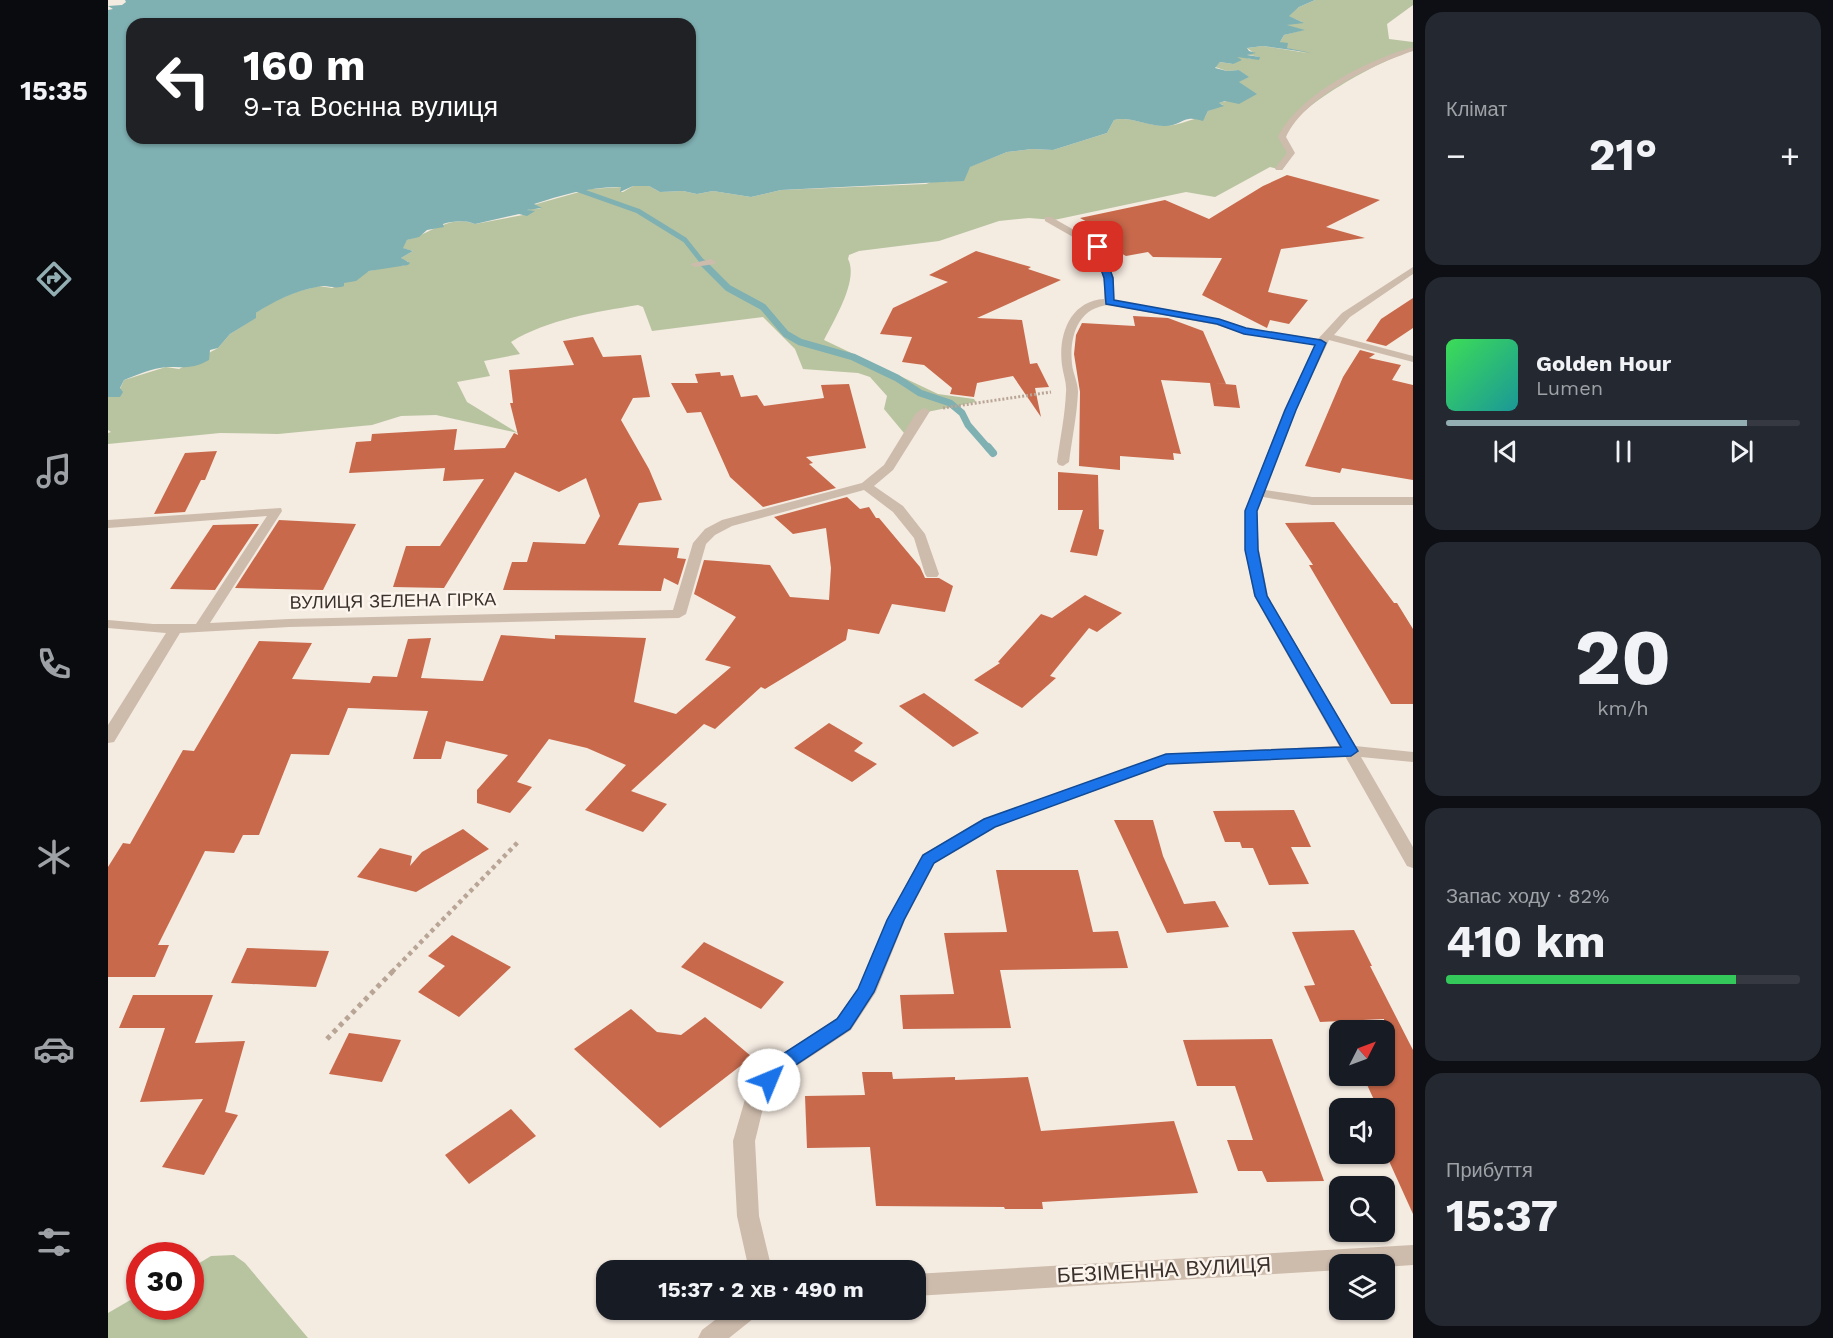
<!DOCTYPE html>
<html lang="uk">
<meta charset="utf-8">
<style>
body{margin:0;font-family:"Work Sans",sans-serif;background:#242831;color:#f1f3f6;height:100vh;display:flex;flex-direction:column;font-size:22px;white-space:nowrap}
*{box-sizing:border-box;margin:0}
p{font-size:20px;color:#9ea1a6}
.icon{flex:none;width:33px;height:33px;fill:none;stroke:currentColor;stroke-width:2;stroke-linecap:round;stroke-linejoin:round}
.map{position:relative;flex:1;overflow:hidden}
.sheet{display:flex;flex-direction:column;gap:12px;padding:12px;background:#0d0f14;width:420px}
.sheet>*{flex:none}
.top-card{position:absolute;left:18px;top:18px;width:570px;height:126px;border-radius:18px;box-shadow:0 2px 4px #0004;background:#202124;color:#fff;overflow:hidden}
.needle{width:39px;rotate:48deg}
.buttons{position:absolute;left:1221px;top:1020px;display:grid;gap:12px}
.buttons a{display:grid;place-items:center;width:66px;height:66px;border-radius:12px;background:#171b24;box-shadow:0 2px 4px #0004;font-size:30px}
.speed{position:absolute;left:18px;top:1242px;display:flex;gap:12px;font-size:30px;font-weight:700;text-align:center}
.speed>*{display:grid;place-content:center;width:78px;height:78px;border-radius:50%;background:#171b24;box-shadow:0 2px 4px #0004;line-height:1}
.speed .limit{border:9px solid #d22;background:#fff;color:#111}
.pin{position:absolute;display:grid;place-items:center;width:51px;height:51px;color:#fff;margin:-26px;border-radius:12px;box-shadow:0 3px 9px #0006}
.me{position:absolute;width:66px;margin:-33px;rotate:45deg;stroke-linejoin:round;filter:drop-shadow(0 0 4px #0008)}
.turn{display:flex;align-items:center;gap:21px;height:126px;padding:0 18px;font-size:27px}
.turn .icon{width:78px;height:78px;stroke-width:2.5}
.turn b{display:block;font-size:42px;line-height:51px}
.big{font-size:45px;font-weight:700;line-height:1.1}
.sheet .card{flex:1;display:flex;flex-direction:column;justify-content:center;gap:9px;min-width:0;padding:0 21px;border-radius:18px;background:#242831}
.sheet .dial{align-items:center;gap:0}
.dial b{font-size:78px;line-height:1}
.song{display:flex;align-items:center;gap:18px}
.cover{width:72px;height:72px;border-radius:9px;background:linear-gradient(135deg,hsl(130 70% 55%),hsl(180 70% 35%))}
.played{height:6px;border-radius:3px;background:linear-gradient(90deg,#92aeb2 85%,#363941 85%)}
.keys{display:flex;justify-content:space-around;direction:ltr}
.heat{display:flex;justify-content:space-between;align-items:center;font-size:33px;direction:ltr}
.charge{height:9px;border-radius:4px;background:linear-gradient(90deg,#34c759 82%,#363941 0)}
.trip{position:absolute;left:488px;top:1260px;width:330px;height:60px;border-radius:18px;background:#171b24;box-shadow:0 2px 4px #0004;font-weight:700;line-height:60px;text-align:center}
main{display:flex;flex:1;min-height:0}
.dock{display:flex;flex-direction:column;width:108px;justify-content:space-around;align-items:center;background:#090b0e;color:#9ea1a6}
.dock .icon{width:42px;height:42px}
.dock .on{color:#92aeb2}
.dock b{font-size:27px;color:#f1f3f6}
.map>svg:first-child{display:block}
</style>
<main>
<nav class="dock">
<b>15:35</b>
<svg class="icon on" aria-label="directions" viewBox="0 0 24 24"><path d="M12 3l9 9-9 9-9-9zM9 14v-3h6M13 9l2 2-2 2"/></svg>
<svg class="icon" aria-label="music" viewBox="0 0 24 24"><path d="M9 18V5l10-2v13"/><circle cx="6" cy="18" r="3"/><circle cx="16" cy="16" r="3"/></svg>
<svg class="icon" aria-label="phone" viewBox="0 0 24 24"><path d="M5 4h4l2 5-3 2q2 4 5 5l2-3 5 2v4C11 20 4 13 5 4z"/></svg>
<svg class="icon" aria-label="climate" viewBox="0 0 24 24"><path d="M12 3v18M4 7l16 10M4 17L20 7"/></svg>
<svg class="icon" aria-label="car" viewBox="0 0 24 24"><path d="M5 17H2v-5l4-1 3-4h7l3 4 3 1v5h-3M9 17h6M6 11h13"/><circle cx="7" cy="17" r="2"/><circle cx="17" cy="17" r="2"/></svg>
<svg class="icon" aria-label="filters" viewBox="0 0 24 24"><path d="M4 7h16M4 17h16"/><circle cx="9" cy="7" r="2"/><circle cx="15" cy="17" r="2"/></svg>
</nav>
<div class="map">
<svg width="1305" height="1338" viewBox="0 0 1305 1338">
<rect width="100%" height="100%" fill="#f4ebe1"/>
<g fill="#b8c4a0">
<path d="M1207 0H1305V5L1279 24 1281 39 1305 42V50C1274 60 1185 106 1177 137L1186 153 1174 170 1162 167 1107 197 1078 192 946 220 921 218 891 221 831 241 751 251 741 255 740 259C751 280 726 320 716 340L830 394 866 399 868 402 819 412 796 433 776 409 779 396 762 377 750 373 695 369 687 349 655 317 544 331 535 307 530 305C488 312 440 319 403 342L412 354 376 361 382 376 349 382 359 402 410 433 328 415 293 416 264 425 170 434 112 433 0 444V433L3 432 0 430V397L12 389 16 380 58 367 71 369 110 348 122 334 147 318 148 313 162 303 188 292 211 286 224 288 261 271 284 266H295L300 261H295L293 258 305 251 294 248 299 240C322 234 342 214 367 224L415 215 422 209H433L425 205 482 189 514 187 513 192H515L525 186H541L552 192 575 191 589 194 605 191 643 197 673 190 818 184 829 180 839 182 861 167 899 152 924 149 945 150 999 133 1006 120C1023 116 1041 127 1059 126 1073 125 1084 118 1097 117L1100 111 1115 105 1110 103 1148 94 1130 82 1140 77 1131 70 1119 71 1107 67 1112 62 1125 64 1127 57 1135 56 1142 59 1151 57 1138 54 1146 53 1139 48 1155 46 1199 53 1178 48 1172 42 1176 35 1195 30 1177 25 1194 22 1180 16 1191 7Z"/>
<path d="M126 1255 137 1263 200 1338H0V1313L31 1295 32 1306H82L83 1268 103 1256Z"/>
</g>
<path fill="#7fb0b2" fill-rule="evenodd" d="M17 0H1207L1191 7 1181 16 1196 23 1179 25 1197 30 1176 35 1172 42 1180 43 1179 48 1204 53 1155 46 1139 48 1141 51 1148 53 1139 55 1152 57 1151 60 1129 57 1134 60 1125 64 1112 62 1107 68 1119 71 1131 70 1141 77 1131 82 1149 94 1131 104 1117 101 1111 103 1116 106 1100 111 1095 121C1091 120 1084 118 1081 119 1073 120 1068 126 1058 126 1040 127 1023 116 1006 120L999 133 945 150 924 149 899 152 862 167 856 181 673 190 643 197 605 191 589 194 575 191 552 192 541 186H525L512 192 513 187C485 186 453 195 426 204L434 208 419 210 427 211 419 216 411 214 367 224C357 220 345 221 335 224L336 227 319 230 311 237 299 240 295 248 305 251 293 258 302 263 300 265 261 271 248 281 236 283V286C226 290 219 284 209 287 187 291 166 301 148 313V318L122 334 110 348 102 350 101 360C86 369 75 367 59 367 44 368 29 375 16 380L12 388 15 392 12 397H0V10L5 9 0 6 14 5 18 2ZM24 24H582V138H24Z"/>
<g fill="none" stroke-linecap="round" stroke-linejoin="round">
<path stroke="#7fb0b2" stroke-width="5" d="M465 188 530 211 577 240 596 264"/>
<path stroke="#7fb0b2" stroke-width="7" d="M595 263 620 288 655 307 678 334 692 342 745 357 789 378 812 393 842 403 854 413 860 425 881 449"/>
<path stroke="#7fb0b2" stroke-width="8" d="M880 447 885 453"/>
</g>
<g fill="#c8694b">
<path d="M1179 175 1272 200 1218 227 1257 238 1173 249 1160 292 1200 300 1181 324 1162 320 1159 328 1094 295 1114 258 1045 257 1040 252 1018 256 967 228 981 223 972 218 1057 200 1101 219 1155 186Z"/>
<path d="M868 251 923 267 920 269 953 280 869 318 914 320 922 364 929 363 941 387 927 388 933 417 905 376 869 383 866 397 842 394 844 388 816 365 794 362 804 337 772 334 785 308 840 282 821 275Z"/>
<path d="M1305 298V328L1278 346 1258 341 1273 319Z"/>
<path d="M1025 316 1060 318 1095 331 1118 384 1105 383 1128 385 1132 408 1106 406 1102 383 1053 380 1073 454 1065 453 1066 460 1012 456V470L971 466 972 392 966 354 968 335 974 323 1027 326Z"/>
<path d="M485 337 495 357 533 355 542 397 525 398 513 420 541 469 554 500 531 503 510 545 571 548 569 558 578 559 570 585 556 578 553 591 395 590 404 562H419L425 542 477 544 492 516 478 478 451 492 407 472 336 588 285 587 298 546H332L376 479 335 481 337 468 241 473 248 442 263 441 264 434 349 429 346 450 397 448 406 433 410 435 402 403H405L401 370 466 365 455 341Z"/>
<path d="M1252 350 1267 354 1261 358 1293 365 1284 380 1305 385V480L1234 468 1232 473 1197 466 1235 377Z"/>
<path d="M612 372 613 376 625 375 633 397 649 395 656 406 716 398 713 385 741 384 758 448 698 457 705 463 701 464 728 488 655 507 622 477 593 412 579 413 563 383H590L587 374Z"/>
<path d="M109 451 97 480H93L77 512 46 514 77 453Z"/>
<path d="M950 472 990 475 991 529 996 530 989 556 962 552 975 510H950Z"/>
<path d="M739 497 752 509 761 507 768 518H771L812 567 817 578H831L845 586 837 612 784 604 771 634 740 629 738 640 657 689 653 687 607 729 596 724 523 791 559 804 535 832 477 810 518 765 479 748 441 739 409 782 424 787 402 813 369 803V790L400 755 338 741 333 759H305L320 711 240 708 221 755 183 754 151 835H135L126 853 97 851 50 945H61L47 977H0V867L15 843 22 844 75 750 86 751 151 641 204 643 184 679 262 683 265 676 289 677 300 639 323 638 313 678 375 681 393 635 447 639V635L538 638 526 702 568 714 623 667 597 660 628 617 586 594 596 560 662 565 682 597 721 600 723 568 718 528 685 534 666 517Z"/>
<path d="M171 520 248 524 215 590 127 588Z"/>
<path d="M1226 522 1286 603H1289L1305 629V704H1283L1201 565H1205L1177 523Z"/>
<path d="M151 524 107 590 62 589 105 525Z"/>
<path d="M977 595 1014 613 989 632 981 628 942 676 948 678 914 708 866 680 892 663 890 662 933 614 944 618Z"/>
<path d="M816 693 837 708 871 733 845 747 791 706Z"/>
<path d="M721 723 755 743 746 751 769 764 744 782 686 748Z"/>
<path d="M1186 810 1203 847H1183L1201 884 1161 885 1145 848H1134L1132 842H1117L1105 811Z"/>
<path d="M1006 820H1045L1055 856 1076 904 1107 901 1121 927 1059 933Z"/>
<path d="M355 829 381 849 308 892 249 877 272 848 304 856 302 866 314 852Z"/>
<path d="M888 870H970L985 932 1010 931 1020 968 892 970 903 1028 795 1029 792 995 846 994 836 933 899 932Z"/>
<path d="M1246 930 1264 966H1262L1305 1050V1214L1276 1150V1101L1267 1102 1255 1076H1276V1019L1212 1022 1196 986 1207 985 1184 932Z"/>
<path d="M344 935 403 967 351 1017 310 992 337 966 320 956Z"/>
<path d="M596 942 676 982 653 1009 573 967Z"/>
<path d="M139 948 221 951 208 987 123 983Z"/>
<path d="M25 995H105L87 1043 137 1041 117 1112 130 1115 96 1175 54 1167 95 1099 32 1102 57 1028H11Z"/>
<path d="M523 1009 549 1032 573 1035 597 1017 644 1057 552 1128 466 1049Z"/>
<path d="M241 1033 293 1040 274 1082 221 1074Z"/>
<path d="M1164 1039 1216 1181 1159 1182 1154 1171H1130L1119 1140H1145L1127 1086H1089L1075 1040Z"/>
<path d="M754 1072H784L785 1079 847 1077V1080L920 1077 933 1131 1066 1121 1090 1193 934 1202 935 1209H897L896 1207 768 1206 762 1147 699 1148 697 1096 757 1095Z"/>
<path d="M403 1109 428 1136 361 1184 337 1155Z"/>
</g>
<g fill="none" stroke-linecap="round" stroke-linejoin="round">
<path stroke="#b9a596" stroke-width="3" stroke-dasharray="2 2" stroke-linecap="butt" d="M835 408 943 392"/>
<path stroke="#b9a596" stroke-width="4.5" stroke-dasharray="4 4" stroke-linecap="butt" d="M284 972 412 840"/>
<path stroke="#b9a596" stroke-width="5" stroke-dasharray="4.5 4.5" stroke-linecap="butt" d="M219 1039 285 971"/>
<g fill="#cdbbac" fill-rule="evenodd">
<path d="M1305 47V51C1264 65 1197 96 1178 137L1187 153 1174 170H1168L1167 168 1179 153 1170 137C1191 94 1260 60 1305 47Z"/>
<path d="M937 217H943L993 245 1006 278V300L1111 319 1138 328 1210 339 1234 313 1305 267V274L1242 317 1226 335 1305 356V362L1221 340 1188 410 1157 490 1204 497H1305V505H1204L1155 497 1149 511 1151 550 1160 596 1247 746 1305 752V762L1253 757 1305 847V868L1299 866 1237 756 1060 764 887 827 827 863 797 920 768 992 743 1030 681 1071 657 1100 647 1141 651 1216 664 1270H641L629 1216 625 1141 638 1096 667 1059 729 1018 750 989 779 920 814 855 875 819 1058 754 1231 746 1146 596 1137 550V511L1176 410 1207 345 1136 334 1109 325 1001 305C970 307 961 337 964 364 965 374 970 382 970 392 969 415 964 439 961 462L955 466 951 465 949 462C952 439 957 416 958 392 959 383 955 374 954 365 950 335 962 301 996 299V278L986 249 937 221Z"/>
<path d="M603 259 608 262 606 264 587 267 582 264Z"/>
<path d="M816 408 822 411 785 470 766 486 795 506 817 534 831 574 829 577H819L817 574 806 538 785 512 756 490 624 526 607 535 598 544 578 614 571 618 181 627 72 633 6 742 0 743V725L58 633 0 628V620L45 624H88L159 516 0 528V520L173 508 174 511 102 623 181 619 565 610 585 543 597 529 614 520 754 483 776 465 808 413Z"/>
<path d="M1305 1245V1265L1276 1267V1264H1232V1270L807 1296V1274Z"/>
<path d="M620 1310H650L646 1318 621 1338H590L594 1330Z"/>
</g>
</g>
<path fill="#1a73e8" stroke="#114b97" stroke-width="1.5" d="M990 244 994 247 1005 278 1006 300 1111 319 1138 328 1213 340 1218 343 1188 410 1149 511 1150 550 1159 596 1250 751 1243 756 1059 764 887 827 826 863 796 920 766 992 742 1029 680 1070 667 1086 661 1088 654 1086 652 1080 667 1059 729 1019 750 989 779 920 815 855 876 819 1058 754 1233 747 1147 596 1137 550V511L1177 410 1207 345 1136 334 1109 324 998 304 996 278 985 247Z"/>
<g text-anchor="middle" stroke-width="5" stroke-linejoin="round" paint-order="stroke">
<g font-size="18" fill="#3b302b" stroke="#fbf5ee">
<text transform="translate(285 601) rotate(-1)" y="6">ВУЛИЦЯ ЗЕЛЕНА ГІРКА</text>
</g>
<g font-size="21" fill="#3b302b" stroke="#fbf5ee">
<text transform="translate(1056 1270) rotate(-3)" y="7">БЕЗІМЕННА ВУЛИЦЯ</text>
</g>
</g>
</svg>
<div class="buttons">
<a><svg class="needle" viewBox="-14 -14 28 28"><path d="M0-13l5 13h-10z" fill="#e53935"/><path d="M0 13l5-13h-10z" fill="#9ea1a6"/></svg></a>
<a><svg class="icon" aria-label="sound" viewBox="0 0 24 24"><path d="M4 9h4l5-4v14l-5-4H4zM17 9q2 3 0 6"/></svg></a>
<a><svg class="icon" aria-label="search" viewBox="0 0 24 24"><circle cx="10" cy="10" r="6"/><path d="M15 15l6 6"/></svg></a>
<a><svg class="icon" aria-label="layers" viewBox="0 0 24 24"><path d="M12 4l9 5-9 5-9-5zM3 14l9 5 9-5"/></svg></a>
</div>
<div class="speed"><div class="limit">30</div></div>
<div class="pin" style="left:990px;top:247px;background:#d93025"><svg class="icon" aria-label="arrive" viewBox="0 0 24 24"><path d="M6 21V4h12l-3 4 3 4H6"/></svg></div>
<svg class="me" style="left:661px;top:1080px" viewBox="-20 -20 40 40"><circle r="19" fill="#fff"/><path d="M0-13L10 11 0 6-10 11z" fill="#1a73e8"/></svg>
<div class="trip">15:37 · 2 хв · 490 m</div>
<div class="top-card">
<div class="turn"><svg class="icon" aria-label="left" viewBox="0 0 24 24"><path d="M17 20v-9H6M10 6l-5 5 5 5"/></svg><div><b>160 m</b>9-та Воєнна вулиця</div></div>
</div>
</div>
<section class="sheet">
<div class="card"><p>Клімат</p>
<div class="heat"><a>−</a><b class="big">21°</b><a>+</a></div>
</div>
<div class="card">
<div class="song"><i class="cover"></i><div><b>Golden Hour</b><p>Lumen</p></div></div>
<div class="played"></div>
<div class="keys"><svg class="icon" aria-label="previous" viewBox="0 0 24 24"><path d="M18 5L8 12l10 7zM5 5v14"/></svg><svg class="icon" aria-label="pause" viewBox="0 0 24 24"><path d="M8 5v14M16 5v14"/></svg><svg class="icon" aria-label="next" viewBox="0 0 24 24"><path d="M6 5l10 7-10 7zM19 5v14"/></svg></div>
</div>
<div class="card dial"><b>20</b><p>km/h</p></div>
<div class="card"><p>Запас ходу · 82%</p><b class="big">410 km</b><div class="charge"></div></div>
<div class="card"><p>Прибуття</p><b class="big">15:37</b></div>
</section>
</main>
